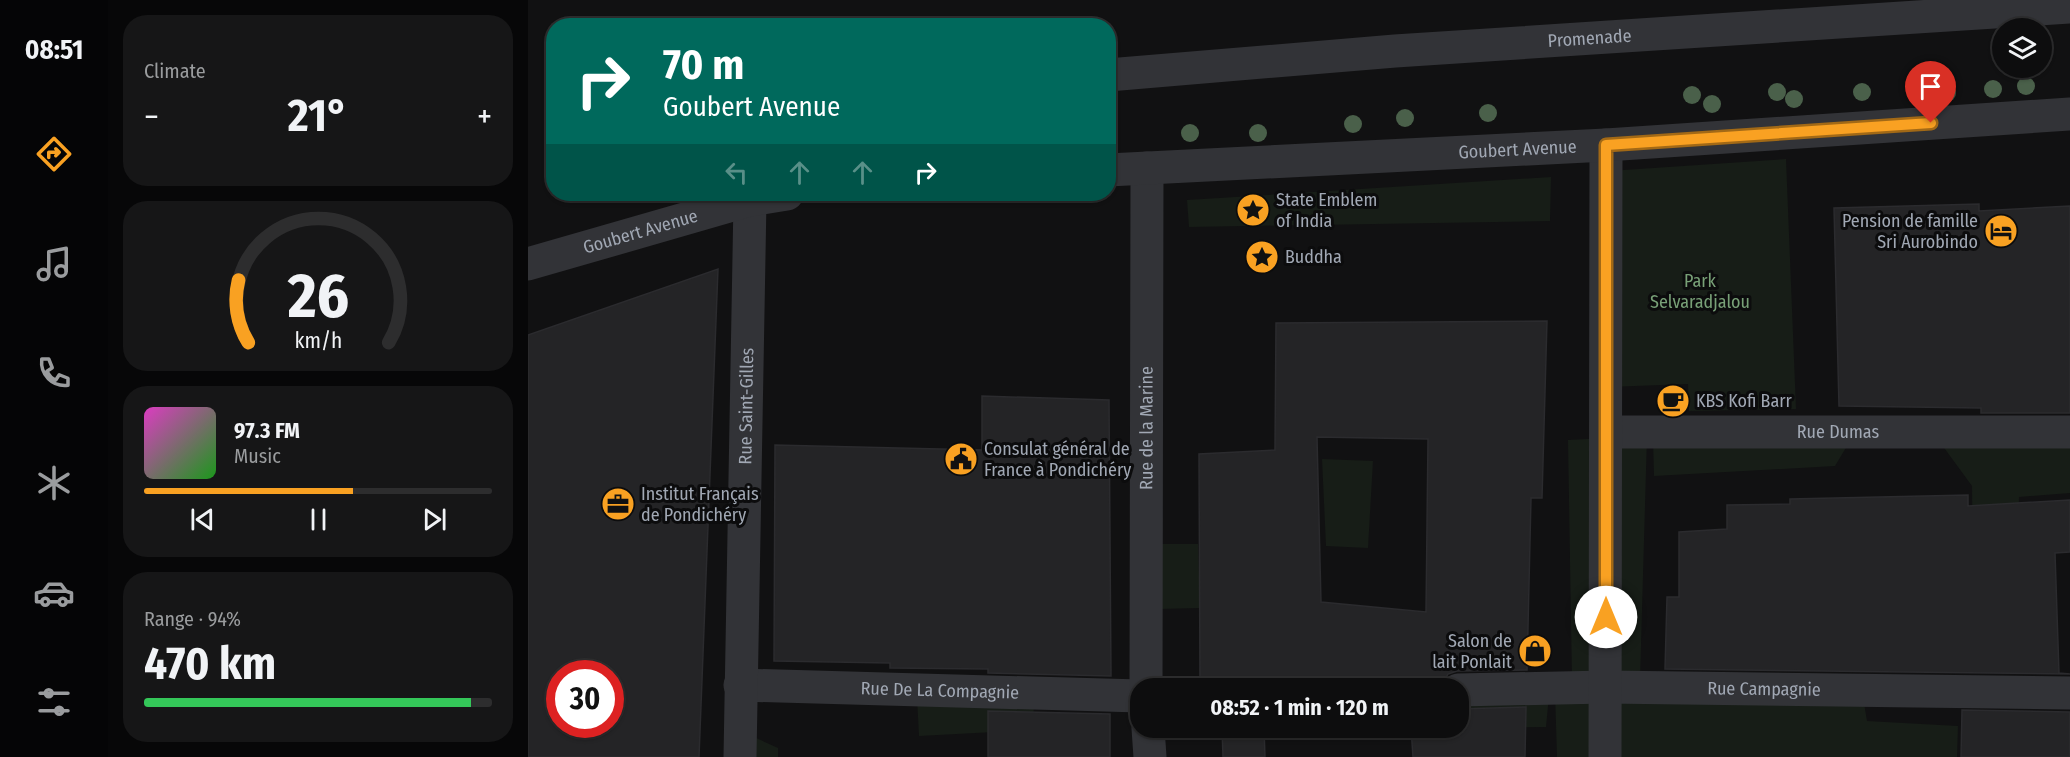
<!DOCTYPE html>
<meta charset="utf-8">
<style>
body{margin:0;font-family:"Fira Sans Condensed",sans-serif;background:#161617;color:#f1f3f6;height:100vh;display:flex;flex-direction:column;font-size:22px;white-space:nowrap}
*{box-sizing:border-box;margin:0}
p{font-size:20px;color:#9a9c9e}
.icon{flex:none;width:33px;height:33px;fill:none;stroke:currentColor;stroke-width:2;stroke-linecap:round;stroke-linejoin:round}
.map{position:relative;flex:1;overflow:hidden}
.panel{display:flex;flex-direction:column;gap:15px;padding:15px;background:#070708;width:420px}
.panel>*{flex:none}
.guide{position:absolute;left:18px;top:18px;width:570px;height:183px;border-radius:24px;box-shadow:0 2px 4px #0004,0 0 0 2px #2d2d2e;background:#00695c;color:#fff;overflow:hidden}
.controls{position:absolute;left:1464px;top:18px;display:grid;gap:12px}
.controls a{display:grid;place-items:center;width:60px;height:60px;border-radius:50%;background:#0d0d0e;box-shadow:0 2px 4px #0004,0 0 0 2px #2d2d2e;font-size:30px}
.speed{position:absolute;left:18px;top:660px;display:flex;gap:12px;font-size:30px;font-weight:700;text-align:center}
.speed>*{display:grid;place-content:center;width:78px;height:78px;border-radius:50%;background:#0d0d0e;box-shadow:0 2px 4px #0004,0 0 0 2px #2d2d2e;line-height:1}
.speed .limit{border:9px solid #d22;background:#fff;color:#111}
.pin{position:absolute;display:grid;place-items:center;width:51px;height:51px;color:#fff;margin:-62px -26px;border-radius:50% 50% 50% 0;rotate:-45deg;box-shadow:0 0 6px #0007}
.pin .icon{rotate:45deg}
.me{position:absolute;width:66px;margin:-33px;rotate:0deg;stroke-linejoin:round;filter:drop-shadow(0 0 4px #0008)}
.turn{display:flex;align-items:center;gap:21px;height:126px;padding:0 18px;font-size:27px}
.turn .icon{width:78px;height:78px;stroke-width:2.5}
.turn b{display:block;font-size:42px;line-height:51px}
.lanes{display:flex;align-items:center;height:57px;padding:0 18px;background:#0003;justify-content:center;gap:30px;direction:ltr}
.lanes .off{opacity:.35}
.big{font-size:45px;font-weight:700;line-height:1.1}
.panel .card{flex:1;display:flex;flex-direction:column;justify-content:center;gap:9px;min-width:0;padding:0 21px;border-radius:24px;background:#161617}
.panel .dial{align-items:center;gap:0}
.dial svg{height:156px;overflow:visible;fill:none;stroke:#2d2d2e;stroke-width:7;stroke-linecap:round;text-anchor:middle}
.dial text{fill:#f1f3f6;stroke:none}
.song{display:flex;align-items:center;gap:18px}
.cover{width:72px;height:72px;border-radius:9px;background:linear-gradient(135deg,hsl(310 70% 55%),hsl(120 70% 35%))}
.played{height:6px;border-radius:3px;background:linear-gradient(90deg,#f9a122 60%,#2d2d2e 60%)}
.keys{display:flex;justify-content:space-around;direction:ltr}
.heat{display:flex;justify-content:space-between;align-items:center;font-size:33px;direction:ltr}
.charge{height:9px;border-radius:4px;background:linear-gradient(90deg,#34c759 94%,#2d2d2e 0)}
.trip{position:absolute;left:602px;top:678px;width:339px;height:60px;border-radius:24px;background:#0d0d0e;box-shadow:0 2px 4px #0004,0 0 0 2px #2d2d2e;font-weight:700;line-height:60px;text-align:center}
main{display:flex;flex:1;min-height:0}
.tabs{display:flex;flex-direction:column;width:108px;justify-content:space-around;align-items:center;background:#050506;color:#9a9c9e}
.tabs .icon{width:42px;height:42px}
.tabs .active{color:#f9a122}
.tabs b{font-size:27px;color:#f1f3f6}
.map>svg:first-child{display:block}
</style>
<main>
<nav class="tabs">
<b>08:51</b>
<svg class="icon active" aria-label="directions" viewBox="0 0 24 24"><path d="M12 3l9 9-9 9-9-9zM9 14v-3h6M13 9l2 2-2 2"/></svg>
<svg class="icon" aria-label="music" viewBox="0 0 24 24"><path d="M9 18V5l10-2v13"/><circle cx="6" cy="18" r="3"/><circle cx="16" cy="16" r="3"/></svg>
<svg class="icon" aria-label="phone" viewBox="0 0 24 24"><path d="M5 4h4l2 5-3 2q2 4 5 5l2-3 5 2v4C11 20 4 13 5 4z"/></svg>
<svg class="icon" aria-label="climate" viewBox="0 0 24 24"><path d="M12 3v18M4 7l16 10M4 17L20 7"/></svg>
<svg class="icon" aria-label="car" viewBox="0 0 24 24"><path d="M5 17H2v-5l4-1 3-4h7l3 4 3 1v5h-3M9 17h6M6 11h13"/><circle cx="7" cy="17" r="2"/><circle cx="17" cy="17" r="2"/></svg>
<svg class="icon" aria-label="filters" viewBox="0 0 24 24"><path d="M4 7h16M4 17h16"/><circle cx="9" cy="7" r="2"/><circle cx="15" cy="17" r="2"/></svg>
</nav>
<section class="panel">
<div class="card"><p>Climate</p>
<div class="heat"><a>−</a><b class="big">21°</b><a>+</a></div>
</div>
<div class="card dial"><svg viewBox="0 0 100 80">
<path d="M14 69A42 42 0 1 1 86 69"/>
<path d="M14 69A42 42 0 0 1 9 37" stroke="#f9a122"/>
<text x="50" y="56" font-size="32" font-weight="700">26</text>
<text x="50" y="72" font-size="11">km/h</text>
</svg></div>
<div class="card">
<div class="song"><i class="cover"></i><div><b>97.3 FM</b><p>Music</p></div></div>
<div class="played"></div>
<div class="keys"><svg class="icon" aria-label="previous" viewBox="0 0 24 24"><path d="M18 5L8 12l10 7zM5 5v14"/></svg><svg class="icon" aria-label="pause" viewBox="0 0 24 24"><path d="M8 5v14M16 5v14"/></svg><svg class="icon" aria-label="next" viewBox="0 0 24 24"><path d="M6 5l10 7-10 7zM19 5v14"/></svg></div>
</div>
<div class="card"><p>Range · 94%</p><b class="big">470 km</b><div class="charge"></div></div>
</section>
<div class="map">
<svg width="1542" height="757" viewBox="0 0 1542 757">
<rect width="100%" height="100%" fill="#111112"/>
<g fill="#171d17">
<path d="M1258 159 1268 409 1161 411 1160 384 1080 387 1081 171Z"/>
<path d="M1023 177 1022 221 661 227 659 200Z"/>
<path d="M1119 436 1112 680 1044 681 1040 440Z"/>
<path d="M1125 439 1322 441 1307 466 1126 476Z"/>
<path d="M1542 444V493L1491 497 1489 600 1445 593 1444 486 1414 445Z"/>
<path d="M794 459 845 461 840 548 798 546Z"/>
<path d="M628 544H670L672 608 630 609Z"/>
<path d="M1027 692 1072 695 1070 757H1029Z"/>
<path d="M1087 694 1335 697 1339 721 1430 726 1429 757H1088Z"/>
<path d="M1021 696 1018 727 683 729 680 728H930V697Z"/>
<path d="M389 697 506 698 505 730 391 736Z"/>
<path d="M215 732 250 748V757H215Z"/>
</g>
<g fill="#242426" stroke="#2b2b2e" stroke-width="1.5" fill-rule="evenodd">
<path d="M1451 204V211L1542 206V413H1453V408L1311 406 1306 208Z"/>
<path d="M190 269 171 757H0V335ZM32 674H82V724H32Z"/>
<path d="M1019 321 1014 498H1003L999 670 929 671 920 674 912 688H881L880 681 786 679 734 684V688H694V683L672 684 671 454 747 450 748 323ZM789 437 900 439 898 612 793 602Z"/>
<path d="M454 396 581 400 583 676 460 673V669L362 668V663L246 661 247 445 454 450Z"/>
<path d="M1440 495V506L1542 500V552L1527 553 1531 673 1542 674 1137 669 1139 597H1151V532L1199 529V505L1262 504V499Z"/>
<path d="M998 707 997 757H885L883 728H930V709Z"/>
<path d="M1434 710 1542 712V757H1433Z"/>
<path d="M460 711 582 714V757H460Z"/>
<path d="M694 728H736L737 757H695Z"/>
</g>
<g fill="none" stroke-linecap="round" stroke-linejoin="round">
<path stroke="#323337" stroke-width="33" id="s1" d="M580 75 867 51 1542 7"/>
<g stroke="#323337" stroke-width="33">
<path id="s2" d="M1079 432H1542"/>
<path id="s3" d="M212 685 612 696"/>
<path id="s4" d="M618 688 619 168"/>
<path id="s5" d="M930 690 1078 687 1542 693"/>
<path d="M620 728 622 757"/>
<path id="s6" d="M212 757 222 200"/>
<path d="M1077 757 1078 145"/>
</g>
<g stroke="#323337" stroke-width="33">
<path id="s7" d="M580 170 1078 145 1542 114"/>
<path id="s8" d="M0 264 222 200 259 194"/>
</g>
</g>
<g fill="#4a604a">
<circle cx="1498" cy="86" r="9"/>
<circle cx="1465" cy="89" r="9"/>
<circle cx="1249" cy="92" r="9"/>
<circle cx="1334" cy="92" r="9"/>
<circle cx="1419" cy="93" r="9"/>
<circle cx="1164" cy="95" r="9"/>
<circle cx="1266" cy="99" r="9"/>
<circle cx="1184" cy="104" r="9"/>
<circle cx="960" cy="113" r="9"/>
<circle cx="877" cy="118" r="9"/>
<circle cx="825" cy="124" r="9"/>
<circle cx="662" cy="133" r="9"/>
<circle cx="730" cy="133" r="9"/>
</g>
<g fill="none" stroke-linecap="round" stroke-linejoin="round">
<defs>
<path id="route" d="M1078 617V145L1403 123"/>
</defs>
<use href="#route" stroke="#a26916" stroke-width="15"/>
<use href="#route" stroke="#f9a122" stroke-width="10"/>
</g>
<defs>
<symbol id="sight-disc" viewBox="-11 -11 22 22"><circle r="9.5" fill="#f9a122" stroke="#0c0c0d"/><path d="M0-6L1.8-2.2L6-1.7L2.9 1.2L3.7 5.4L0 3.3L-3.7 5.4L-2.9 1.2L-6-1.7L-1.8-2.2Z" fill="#111"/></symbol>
<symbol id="hotel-disc" viewBox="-11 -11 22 22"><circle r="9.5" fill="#f9a122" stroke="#0c0c0d"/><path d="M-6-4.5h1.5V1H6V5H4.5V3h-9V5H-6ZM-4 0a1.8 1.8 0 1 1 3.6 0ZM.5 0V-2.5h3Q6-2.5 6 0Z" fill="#111"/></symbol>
<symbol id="cafe-disc" viewBox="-11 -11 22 22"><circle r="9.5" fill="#f9a122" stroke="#0c0c0d"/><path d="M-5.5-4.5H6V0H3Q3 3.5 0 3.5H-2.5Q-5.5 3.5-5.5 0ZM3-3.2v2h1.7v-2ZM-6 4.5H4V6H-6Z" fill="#111"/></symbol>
<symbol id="civic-disc" viewBox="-11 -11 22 22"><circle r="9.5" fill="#f9a122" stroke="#0c0c0d"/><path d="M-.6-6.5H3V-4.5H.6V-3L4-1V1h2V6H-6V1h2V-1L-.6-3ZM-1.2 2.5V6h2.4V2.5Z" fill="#111"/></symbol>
<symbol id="office-disc" viewBox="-11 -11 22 22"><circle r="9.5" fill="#f9a122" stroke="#0c0c0d"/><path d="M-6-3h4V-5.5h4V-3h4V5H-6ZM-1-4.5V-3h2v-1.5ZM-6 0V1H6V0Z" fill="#111"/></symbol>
<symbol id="shop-disc" viewBox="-11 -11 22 22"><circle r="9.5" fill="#f9a122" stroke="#0c0c0d"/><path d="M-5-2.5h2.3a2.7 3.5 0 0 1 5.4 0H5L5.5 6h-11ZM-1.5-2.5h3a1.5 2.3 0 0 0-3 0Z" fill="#111"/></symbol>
</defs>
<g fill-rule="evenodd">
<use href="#sight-disc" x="706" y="191" width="38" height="38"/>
<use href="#hotel-disc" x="1454" y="212" width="38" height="38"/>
<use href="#sight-disc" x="715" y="238" width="38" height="38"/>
<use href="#cafe-disc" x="1126" y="382" width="38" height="38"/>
<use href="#civic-disc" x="414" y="440" width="38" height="38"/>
<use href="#office-disc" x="71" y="485" width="38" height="38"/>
<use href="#shop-disc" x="988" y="632" width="38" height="38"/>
</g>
<g text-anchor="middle" stroke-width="6" stroke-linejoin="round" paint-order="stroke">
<g font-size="18" fill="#a1a8b4" stroke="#0c0c0d">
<text dy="6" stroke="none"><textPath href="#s1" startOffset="483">Promenade</textPath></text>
<text dy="6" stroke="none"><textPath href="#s7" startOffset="410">Goubert Avenue</textPath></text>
<text dy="6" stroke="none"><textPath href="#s8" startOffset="117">Goubert Avenue</textPath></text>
<text dy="6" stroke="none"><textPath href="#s6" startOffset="351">Rue Saint-Gilles</textPath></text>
<text dy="6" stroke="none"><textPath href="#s4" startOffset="260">Rue de la Marine</textPath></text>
<text dy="6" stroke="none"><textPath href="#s2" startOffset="231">Rue Dumas</textPath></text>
<text dy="6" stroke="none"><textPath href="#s5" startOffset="306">Rue Campagnie</textPath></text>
<text dy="6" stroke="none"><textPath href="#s3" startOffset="200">Rue De La Compagnie</textPath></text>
</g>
<g font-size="18" fill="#a1a8b4" stroke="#0c0c0d" text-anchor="start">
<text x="748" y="206">State Emblem<tspan x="748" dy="21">of India</tspan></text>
<text x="1450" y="227" text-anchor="end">Pension de famille<tspan x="1450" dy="21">Sri Aurobindo</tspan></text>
<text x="757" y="263">Buddha</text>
<text x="1168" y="407">KBS Kofi Barr</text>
<text x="456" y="455">Consulat général de<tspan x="456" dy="21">France à Pondichéry</tspan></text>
<text x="113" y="500">Institut Français<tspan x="113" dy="21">de Pondichéry</tspan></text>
<text x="984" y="647" text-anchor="end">Salon de<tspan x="984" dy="21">lait Ponlait</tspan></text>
</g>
<g font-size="18" fill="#78a077" stroke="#0c0c0d">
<text x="1172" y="287">Park<tspan x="1172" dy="21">Selvaradjalou</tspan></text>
</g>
</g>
</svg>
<div class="controls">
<a><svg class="icon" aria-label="layers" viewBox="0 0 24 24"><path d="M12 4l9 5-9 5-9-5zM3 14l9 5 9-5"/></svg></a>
</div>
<div class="speed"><div class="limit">30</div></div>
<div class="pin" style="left:1403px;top:123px;background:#d93025"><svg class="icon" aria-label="arrive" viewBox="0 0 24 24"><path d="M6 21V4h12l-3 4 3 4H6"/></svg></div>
<svg class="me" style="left:1078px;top:617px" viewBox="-20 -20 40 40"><circle r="19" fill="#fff"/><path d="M0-13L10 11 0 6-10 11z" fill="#f9a122"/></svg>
<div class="trip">08:52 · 1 min · 120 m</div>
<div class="guide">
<div class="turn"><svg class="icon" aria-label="right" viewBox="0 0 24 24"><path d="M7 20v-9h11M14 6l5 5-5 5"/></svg><div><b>70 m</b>Goubert Avenue</div></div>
<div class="lanes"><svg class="icon off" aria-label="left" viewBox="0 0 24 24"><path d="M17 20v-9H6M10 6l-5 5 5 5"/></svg><svg class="icon off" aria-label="ahead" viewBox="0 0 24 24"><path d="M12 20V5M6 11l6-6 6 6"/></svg><svg class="icon off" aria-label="ahead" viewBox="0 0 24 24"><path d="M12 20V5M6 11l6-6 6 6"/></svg><svg class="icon" aria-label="right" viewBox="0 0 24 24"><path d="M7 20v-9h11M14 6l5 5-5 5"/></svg></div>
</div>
</div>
</main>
